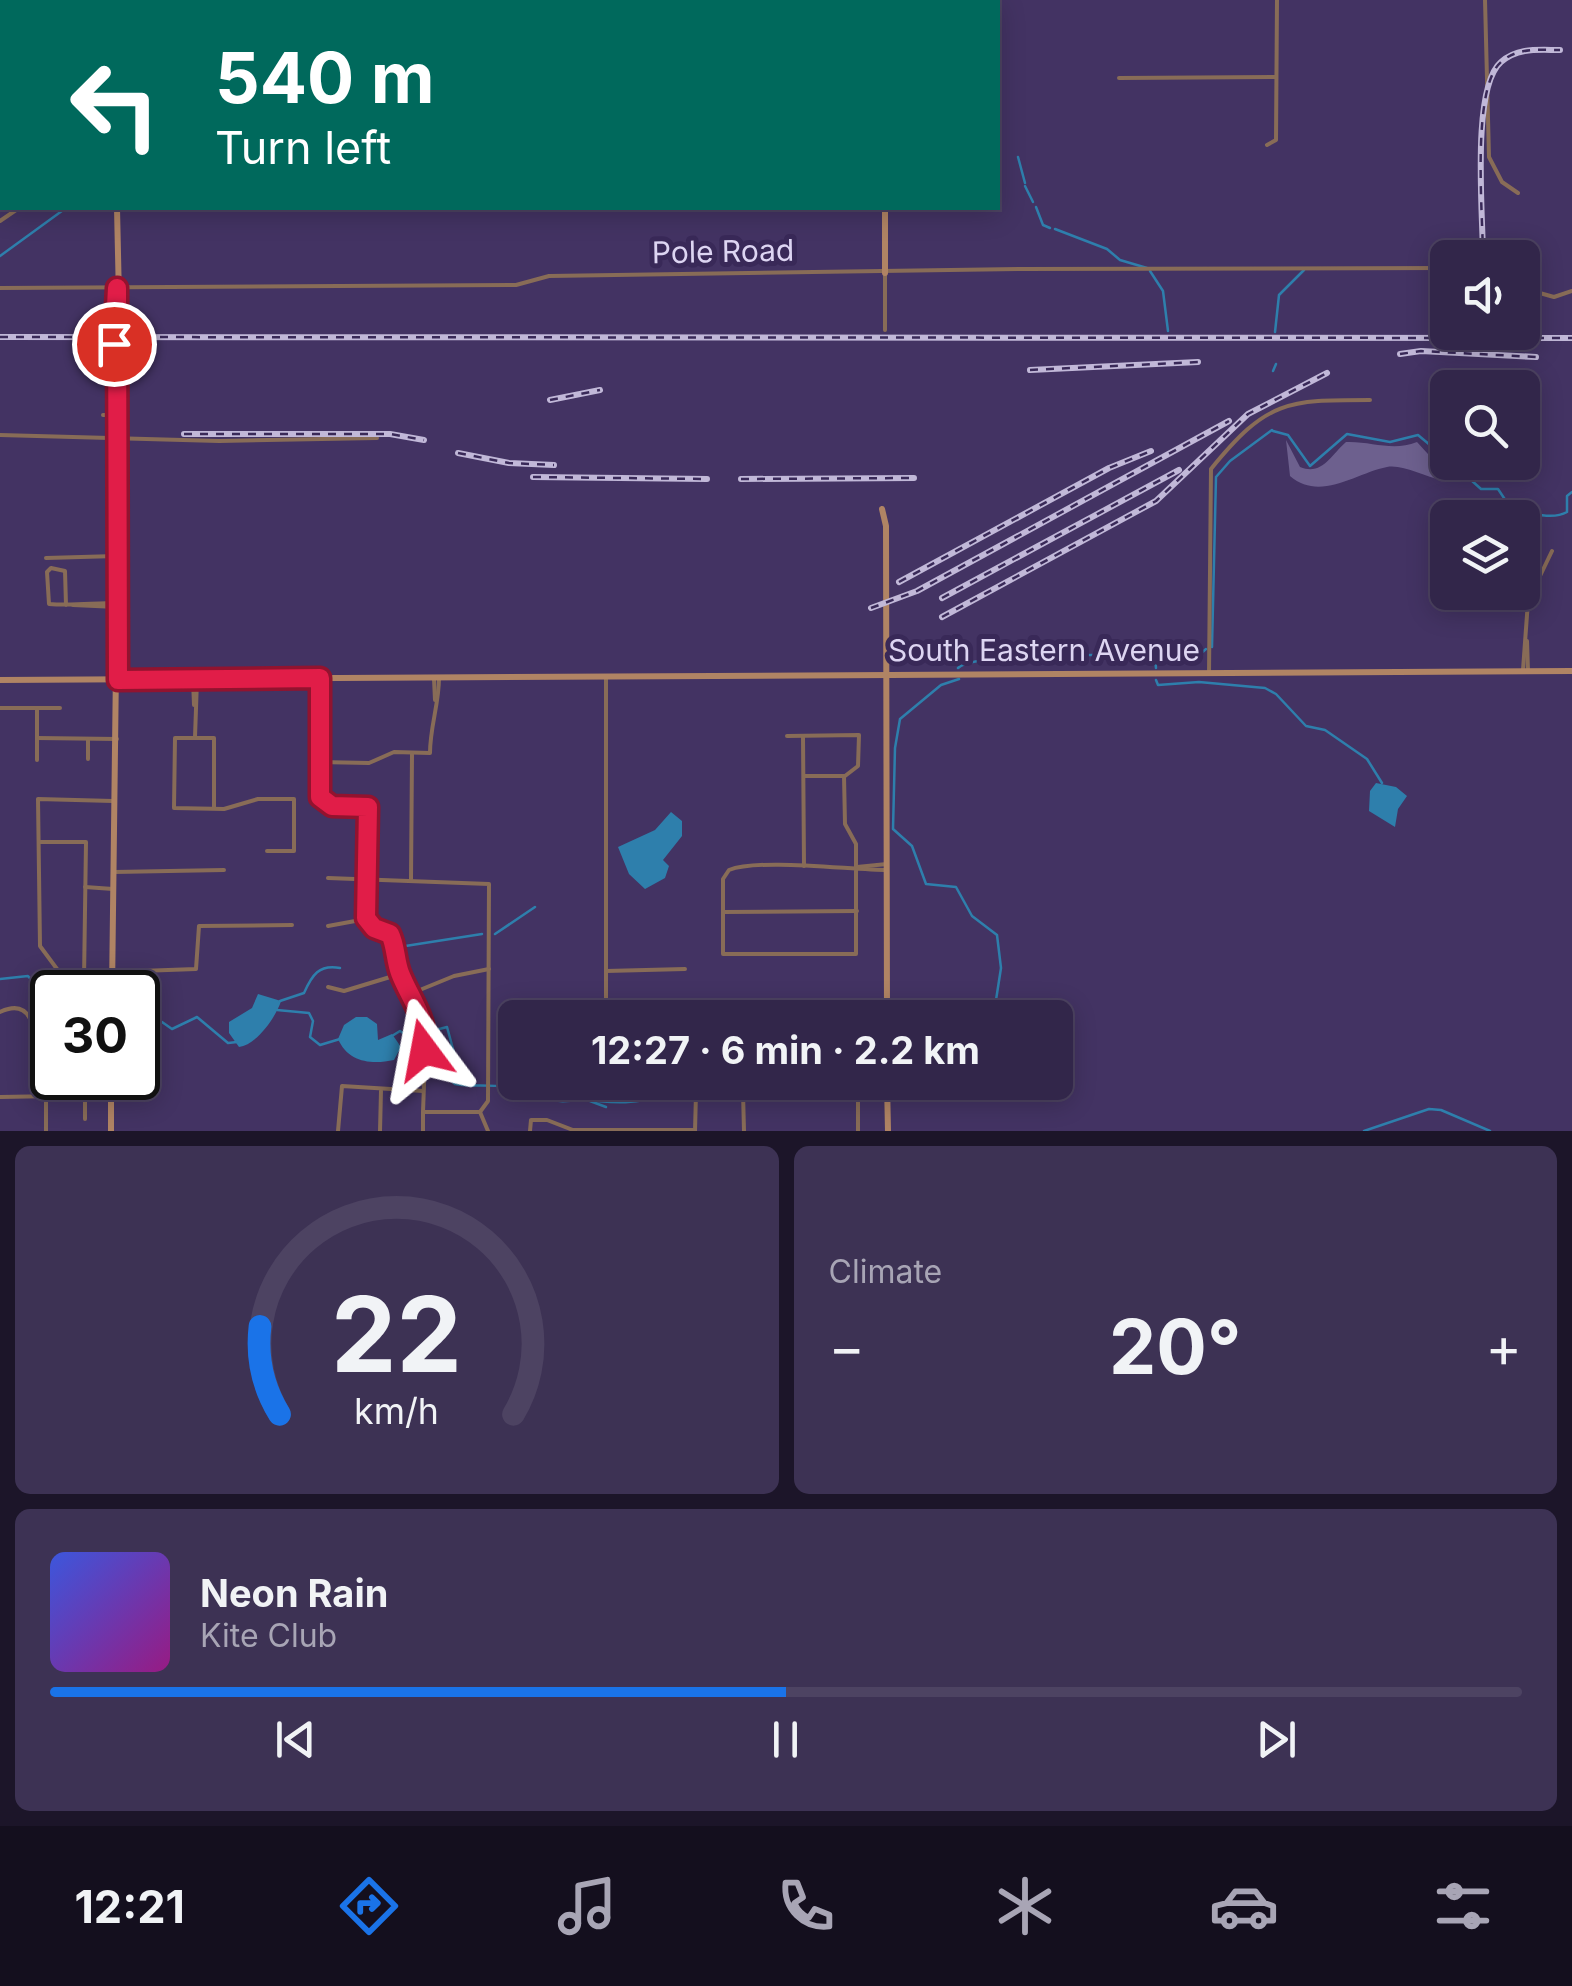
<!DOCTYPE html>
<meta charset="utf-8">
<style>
body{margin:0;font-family:Inter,sans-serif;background:#3d3254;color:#f1f3f6;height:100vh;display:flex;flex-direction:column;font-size:38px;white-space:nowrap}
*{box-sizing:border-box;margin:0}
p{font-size:32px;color:#a8a5b5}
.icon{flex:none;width:55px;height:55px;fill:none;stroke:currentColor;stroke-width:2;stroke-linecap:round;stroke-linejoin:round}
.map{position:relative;height:1131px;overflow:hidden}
.panel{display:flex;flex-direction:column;gap:15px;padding:15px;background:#1c1529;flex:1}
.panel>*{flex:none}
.top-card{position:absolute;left:0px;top:0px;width:1000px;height:210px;box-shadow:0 5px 25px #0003,0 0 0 2px #4d4362;background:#00695c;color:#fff;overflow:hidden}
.tools{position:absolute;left:1430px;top:240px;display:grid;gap:20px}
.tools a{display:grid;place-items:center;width:110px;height:110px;border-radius:15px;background:#32264a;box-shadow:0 5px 25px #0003,0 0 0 2px #4d4362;font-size:50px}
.speed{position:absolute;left:30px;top:970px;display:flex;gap:20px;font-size:50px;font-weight:700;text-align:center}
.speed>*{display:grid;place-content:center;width:130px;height:130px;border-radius:50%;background:#32264a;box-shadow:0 5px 25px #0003,0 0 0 2px #4d4362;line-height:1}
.speed .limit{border:5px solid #111;border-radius:15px;background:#fff;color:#111}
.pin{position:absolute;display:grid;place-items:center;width:85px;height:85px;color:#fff;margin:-42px;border:5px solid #fff;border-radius:50%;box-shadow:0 2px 10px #0007}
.me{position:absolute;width:110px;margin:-55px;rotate:347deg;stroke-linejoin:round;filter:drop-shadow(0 0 8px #0008)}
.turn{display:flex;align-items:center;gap:35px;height:210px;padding:0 50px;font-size:45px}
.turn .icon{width:130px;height:130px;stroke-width:2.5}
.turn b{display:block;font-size:70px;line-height:85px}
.big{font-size:75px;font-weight:700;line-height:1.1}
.panel .tile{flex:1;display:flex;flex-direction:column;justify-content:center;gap:15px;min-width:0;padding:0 35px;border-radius:15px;background:#3d3254}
.panel .dial{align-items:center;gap:0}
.dial svg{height:260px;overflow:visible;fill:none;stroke:#4d4362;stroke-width:7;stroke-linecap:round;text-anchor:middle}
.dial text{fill:#f1f3f6;stroke:none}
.song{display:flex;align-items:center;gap:30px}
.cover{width:120px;height:120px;border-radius:15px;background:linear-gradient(135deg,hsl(230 70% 55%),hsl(310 70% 35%))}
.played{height:10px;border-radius:5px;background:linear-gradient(90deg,#1a73e8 50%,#4d4362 50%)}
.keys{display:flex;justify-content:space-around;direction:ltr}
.heat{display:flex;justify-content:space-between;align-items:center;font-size:55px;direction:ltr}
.panel .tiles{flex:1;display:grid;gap:15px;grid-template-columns:1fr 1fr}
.tile:last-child{grid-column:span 2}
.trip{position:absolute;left:498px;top:1000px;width:575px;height:100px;border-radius:15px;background:#32264a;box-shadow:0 5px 25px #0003,0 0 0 2px #4d4362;font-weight:700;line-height:100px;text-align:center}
.dock{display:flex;height:160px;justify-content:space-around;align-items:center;background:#140f1e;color:#a8a5b5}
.dock .icon{width:70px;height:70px}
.dock .on{color:#1a73e8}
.dock b{font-size:45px;color:#f1f3f6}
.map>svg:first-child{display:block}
</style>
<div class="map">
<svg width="1572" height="1131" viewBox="0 0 1572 1131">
<rect width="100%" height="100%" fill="#433363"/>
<path fill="#6d608e" d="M1286 440 1300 467C1322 476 1330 456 1346 442 1372 441 1392 452 1417 442L1438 465 1441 480C1426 477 1402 464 1387 467 1356 473 1320 502 1290 476Z"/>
<g fill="#2e7fac">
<path d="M1376 783 1396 787 1407 796 1398 809 1395 827 1369 811 1370 791Z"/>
<path d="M671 812 682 821V836L663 860 669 866 665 878 645 889 629 874 618 847 655 830Z"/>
<path d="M258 994 281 1001C277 1015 257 1045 239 1047L229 1033V1022L252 1008Z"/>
<path d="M356 1017H367L377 1024 378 1040 392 1034 401 1047 394 1060C371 1065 348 1062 338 1039L344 1025Z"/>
<path d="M566 1083H629L661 1096C628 1111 579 1100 545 1093L554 1084Z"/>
</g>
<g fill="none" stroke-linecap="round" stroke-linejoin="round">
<g stroke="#2e7fac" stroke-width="2.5">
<path d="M1018 157 1025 183"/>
<path d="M1025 186 1033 202"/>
<path d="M1036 207 1043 225 1050 228"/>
<path d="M1055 229 1107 249 1120 260 1147 268"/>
<path d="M0 256 66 208"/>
<path d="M1150 271 1163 291 1168 331"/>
<path d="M1275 332 1279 295 1304 270"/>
<path d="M1273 371 1276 364"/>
<path d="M1273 431 1288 435 1310 466 1347 434 1390 442 1418 435 1448 460"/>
<path d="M1451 462 1481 489H1498L1510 507C1527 512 1551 521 1567 512V496L1572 492"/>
<path d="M1212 647 1216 477 1230 461 1272 430"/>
<path d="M1155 659 1156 668"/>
<path d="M958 668C976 650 1163 655 1196 658L1206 649"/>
<path d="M959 679 941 685 900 719 895 748 893 829 912 846 926 884 956 887 972 916 997 935 1001 968 996 1000"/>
<path d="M1156 680 1158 685 1199 682 1265 688 1276 694 1306 726 1325 730 1367 759 1382 783"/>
<path d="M495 934 535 907"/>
<path d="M399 947 482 934"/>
<path d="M0 979 28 976 52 1005"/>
<path d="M280 1001 304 993C312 975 319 964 340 968"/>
<path d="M277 1010 309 1013 313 1021 310 1037 320 1045 340 1039"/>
<path d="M138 1034 149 1022H162L172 1029 197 1017 228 1043 237 1042"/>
<path d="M392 1036 400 1031 418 1042 428 1032 447 1027 456 1060 451 1080 455 1084C472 1087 489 1084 506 1087 531 1091 551 1107 578 1099"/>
<path d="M590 1101 606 1107"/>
<path d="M1364 1131 1429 1109 1441 1110 1490 1131"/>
</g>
<g stroke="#886c57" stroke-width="4">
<path d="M17 0 18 2"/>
<path d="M62 0V2"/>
<path d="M1485 0 1489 157 1502 182 1518 193"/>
<path d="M0 45 2 46"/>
<path d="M1119 78 1276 77"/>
<path d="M0 89H2"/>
<path d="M0 133H2"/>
<path d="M1267 145 1276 140 1277 0"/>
<path d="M0 178H2"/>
<path d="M0 221 19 208"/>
<path d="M885 273V330"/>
<path d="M0 288 516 285 549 276 1020 269 1448 268"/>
<path d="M1522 288 1554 297 1572 291"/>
<path d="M103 415H117"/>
<path d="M0 435 219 441 377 438"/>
<path d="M46 558 116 556"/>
<path d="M66 605 65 571 51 568 47 572 49 604C71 606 94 603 117 603"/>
<path d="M73 605 117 607"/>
<path d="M1527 641 1528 671"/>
<path d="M1523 670 1528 601 1552 551"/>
<path d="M1209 674 1211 469C1267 400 1287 400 1370 400"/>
<path d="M320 678V797L332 806 368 807 366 919 328 926"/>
<path d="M434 679 435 700"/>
<path d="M193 680 194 705"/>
<path d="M0 708H60"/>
<path d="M787 736 859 735 858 766 845 776"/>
<path d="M803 736 804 866"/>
<path d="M195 737 197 680"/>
<path d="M37 738 117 739"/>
<path d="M88 759V739"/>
<path d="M37 760V710"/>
<path d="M319 762 369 763 394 752 430 753C430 727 439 704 439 678"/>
<path d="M804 776H844"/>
<path d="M844 776 845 824 856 844V954H723V879L729 870C759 858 851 870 887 870"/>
<path d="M214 808V738H175L174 808 224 809 258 799H294V851H267"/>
<path d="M40 842H86L84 979 73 992"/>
<path d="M857 867 887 864"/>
<path d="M114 872 224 870"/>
<path d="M328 878 489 884 488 1101 480 1112H423L426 1030 400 974 390 934 373 928 366 919"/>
<path d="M411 879 412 754"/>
<path d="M85 887 113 889"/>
<path d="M723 912 857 911"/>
<path d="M606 971 685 969"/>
<path d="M112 972 196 969 199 926 292 925"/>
<path d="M328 987 344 991 400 974"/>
<path d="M74 992 40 946 38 799 113 801"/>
<path d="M410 994 454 976 489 969"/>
<path d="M0 1012C32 997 36 1030 34 1054L52 1053"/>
<path d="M606 1018V676"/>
<path d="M724 1018V1002L849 1001H856L857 1018"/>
<path d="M858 1082V1131"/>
<path d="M743 1092 744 1131"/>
<path d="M0 1097 111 1095"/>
<path d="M46 1097V1131"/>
<path d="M480 1112 488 1131"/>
<path d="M85 1119V1097"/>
<path d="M338 1131 342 1086 423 1091"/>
<path d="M380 1131 381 1091"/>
<path d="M423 1131V1112"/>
<path d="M530 1131 531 1120H547L573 1130H693"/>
<path d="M695 1131 696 1093 858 1092"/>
</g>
<g stroke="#b08464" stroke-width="6">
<path d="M117 0V2"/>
<path d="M885 0V2"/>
<path d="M885 208V273"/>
<path d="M116 386 117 289"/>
<path d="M882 509 886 526 887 1018"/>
<path d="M0 680 1572 671"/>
<path d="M112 992 120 344 117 208"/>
<path d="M111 1078V1131"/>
<path d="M887 1082 888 1131"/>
</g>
<defs>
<g id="rail">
<path d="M1483 258C1483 215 1471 88 1501 62 1518 47 1539 50 1560 50"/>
<path d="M0 337 1572 338"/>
<path d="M1400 354 1421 351 1536 357"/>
<path d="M1030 370 1198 362"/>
<path d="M550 400 600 390"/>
<path d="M184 434H390L424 440"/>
<path d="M458 453 509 463 554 465"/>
<path d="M533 477 707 479"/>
<path d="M741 479 914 478"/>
<path d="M899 582 1109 468 1151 451"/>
<path d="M942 598 1179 470"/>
<path d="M871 608 917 591 1229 421"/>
<path d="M942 617 1156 501 1248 414 1327 373"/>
</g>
</defs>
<use href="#rail" stroke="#c1b8d8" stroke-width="6"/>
<use href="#rail" stroke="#392958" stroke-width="2.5" stroke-dasharray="8" stroke-linecap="butt"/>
</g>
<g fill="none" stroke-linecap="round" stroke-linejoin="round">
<defs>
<path id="route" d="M114 344 117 288 118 680 320 678V797L332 806 368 807 366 918 374 928 390 934C396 946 395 960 400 973 410 999 430 1022 424 1050"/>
</defs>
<use href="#route" stroke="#92132f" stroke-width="25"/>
<use href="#route" stroke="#e11d48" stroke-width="18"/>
</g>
<g text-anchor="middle" stroke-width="10" stroke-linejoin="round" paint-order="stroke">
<g font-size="30" fill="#ddd5f2" stroke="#392958">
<text transform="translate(723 252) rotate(-1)" y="10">Pole Road</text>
<text x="1044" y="661">South Eastern Avenue</text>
</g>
</g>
</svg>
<div class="tools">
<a><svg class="icon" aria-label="sound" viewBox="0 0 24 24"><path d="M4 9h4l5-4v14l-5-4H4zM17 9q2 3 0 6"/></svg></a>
<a><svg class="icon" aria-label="search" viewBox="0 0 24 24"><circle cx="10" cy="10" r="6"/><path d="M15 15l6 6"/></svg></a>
<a><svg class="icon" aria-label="layers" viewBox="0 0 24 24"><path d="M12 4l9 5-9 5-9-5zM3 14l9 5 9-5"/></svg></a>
</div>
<div class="speed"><div class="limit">30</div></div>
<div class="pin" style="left:114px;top:344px;background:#d93025"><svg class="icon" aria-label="arrive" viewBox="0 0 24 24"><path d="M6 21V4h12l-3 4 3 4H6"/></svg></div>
<svg class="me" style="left:424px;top:1050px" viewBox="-20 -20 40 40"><path d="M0-17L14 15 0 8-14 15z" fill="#e11d48" stroke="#fff" stroke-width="4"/></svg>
<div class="trip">12:27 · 6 min · 2.2 km</div>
<div class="top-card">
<div class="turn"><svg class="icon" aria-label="left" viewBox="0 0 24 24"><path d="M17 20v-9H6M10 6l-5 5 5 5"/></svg><div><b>540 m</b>Turn left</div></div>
</div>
</div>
<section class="panel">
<div class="tiles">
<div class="tile dial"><svg viewBox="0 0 100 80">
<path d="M14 69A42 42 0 1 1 86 69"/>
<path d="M14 69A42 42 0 0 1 8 42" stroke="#1a73e8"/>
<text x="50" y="56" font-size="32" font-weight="700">22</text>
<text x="50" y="72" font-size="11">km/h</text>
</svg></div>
<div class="tile"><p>Climate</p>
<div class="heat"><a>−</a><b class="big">20°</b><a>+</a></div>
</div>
<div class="tile">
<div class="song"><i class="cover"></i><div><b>Neon Rain</b><p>Kite Club</p></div></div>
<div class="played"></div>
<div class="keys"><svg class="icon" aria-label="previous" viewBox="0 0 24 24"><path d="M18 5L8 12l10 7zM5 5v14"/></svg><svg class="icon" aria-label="pause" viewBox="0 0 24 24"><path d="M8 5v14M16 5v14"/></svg><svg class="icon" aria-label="next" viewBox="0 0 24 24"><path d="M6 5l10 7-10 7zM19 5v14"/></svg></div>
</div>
</div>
</section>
<nav class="dock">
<b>12:21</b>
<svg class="icon on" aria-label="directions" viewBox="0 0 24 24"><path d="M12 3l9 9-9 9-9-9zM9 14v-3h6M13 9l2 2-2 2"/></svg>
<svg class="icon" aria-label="music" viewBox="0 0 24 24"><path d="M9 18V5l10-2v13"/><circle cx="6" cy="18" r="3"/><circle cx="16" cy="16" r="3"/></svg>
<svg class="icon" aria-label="phone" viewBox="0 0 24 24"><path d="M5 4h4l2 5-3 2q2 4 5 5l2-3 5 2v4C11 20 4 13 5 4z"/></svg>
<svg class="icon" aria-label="climate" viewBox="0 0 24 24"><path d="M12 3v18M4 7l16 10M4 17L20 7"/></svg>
<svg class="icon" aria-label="car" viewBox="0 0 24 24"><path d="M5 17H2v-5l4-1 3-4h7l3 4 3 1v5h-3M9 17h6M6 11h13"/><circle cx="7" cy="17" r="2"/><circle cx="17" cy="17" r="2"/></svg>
<svg class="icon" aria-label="filters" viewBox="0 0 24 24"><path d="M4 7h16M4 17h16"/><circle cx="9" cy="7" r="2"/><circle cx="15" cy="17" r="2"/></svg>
</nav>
